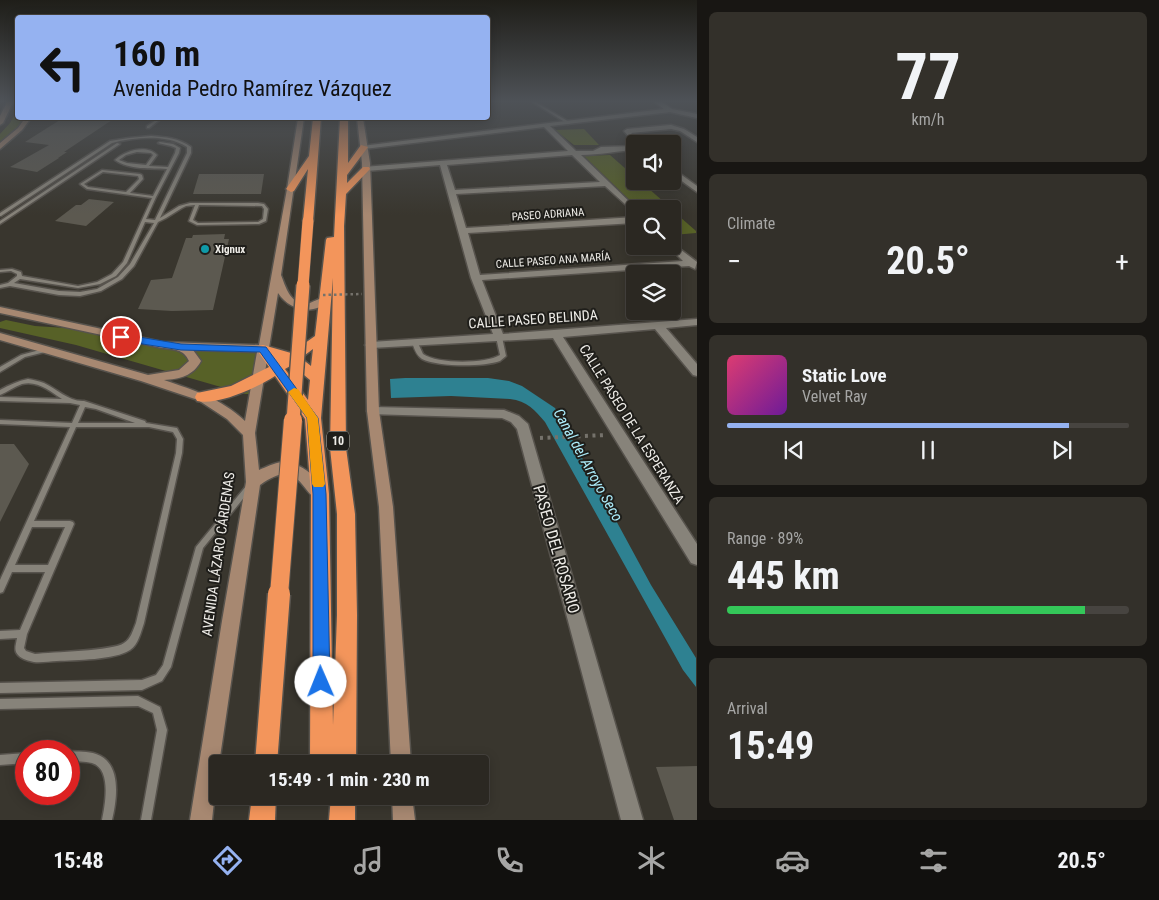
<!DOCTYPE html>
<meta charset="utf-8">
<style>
body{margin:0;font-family:"Roboto Condensed",sans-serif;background:#33302a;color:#f1f3f6;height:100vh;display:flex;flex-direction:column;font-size:19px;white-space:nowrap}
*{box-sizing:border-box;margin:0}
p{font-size:16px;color:#a6a6a5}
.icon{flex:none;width:28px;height:28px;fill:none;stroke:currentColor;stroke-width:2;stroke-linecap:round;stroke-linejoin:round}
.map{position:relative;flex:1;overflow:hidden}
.side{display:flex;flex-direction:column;gap:12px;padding:12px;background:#181613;width:462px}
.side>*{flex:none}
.hud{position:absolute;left:15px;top:15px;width:475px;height:105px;border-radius:5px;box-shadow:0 2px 12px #0003,0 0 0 1px #474440;background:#95b2f1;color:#111;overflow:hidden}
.controls{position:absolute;left:626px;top:135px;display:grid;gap:10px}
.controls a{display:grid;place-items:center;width:55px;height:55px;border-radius:5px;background:#2b2822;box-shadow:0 2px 12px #0003,0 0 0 1px #474440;font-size:25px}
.speed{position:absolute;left:15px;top:740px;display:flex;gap:10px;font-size:25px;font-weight:700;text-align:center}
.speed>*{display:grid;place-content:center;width:65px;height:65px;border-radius:50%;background:#2b2822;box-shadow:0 2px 12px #0003,0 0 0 1px #474440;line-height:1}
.speed .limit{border:8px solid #d22;background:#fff;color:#111}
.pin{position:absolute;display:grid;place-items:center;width:42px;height:42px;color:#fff;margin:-21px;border:2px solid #fff;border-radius:50%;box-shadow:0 1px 5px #0007}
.me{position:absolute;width:55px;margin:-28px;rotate:359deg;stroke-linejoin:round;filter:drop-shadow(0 0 4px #0008)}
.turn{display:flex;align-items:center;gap:18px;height:105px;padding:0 15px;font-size:22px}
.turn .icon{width:65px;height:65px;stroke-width:2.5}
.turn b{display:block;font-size:35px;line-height:42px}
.big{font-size:38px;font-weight:700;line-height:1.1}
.side .widget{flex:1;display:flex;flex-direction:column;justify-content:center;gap:8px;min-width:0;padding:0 18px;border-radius:8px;background:#33302a}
.side .dial{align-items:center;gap:0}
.dial b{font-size:65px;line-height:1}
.song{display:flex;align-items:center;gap:15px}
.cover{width:60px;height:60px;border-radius:8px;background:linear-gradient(135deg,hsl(340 70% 55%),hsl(280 70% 35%))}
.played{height:5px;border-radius:2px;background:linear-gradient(90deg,#95b2f1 85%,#474440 85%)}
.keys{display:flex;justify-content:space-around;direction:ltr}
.heat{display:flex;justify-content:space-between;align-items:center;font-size:28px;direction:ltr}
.charge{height:8px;border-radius:4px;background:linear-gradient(90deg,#34c759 89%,#474440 0)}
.trip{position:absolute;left:209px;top:755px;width:280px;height:50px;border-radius:5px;background:#2b2822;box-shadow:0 2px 12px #0003,0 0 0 1px #474440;font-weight:700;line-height:50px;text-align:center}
.menu{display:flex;height:80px;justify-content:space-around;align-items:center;background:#11100e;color:#a6a6a5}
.menu .icon{width:35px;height:35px}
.menu .current{color:#95b2f1}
.menu b{font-size:22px;color:#f1f3f6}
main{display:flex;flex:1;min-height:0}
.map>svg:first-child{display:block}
</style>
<main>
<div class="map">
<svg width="697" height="820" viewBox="0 0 697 820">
<rect width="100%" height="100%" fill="#39362e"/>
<g fill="#576127">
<path d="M17 110 18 118H26L15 132 0 145V134L10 123Z"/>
<path d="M584 129 599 145H574L555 130Z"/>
<path d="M610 155 635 177V181H640L672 209H639L584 156Z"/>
<path d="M672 210 696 231V233L673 235Z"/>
<path d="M6 320 35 326 66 328 133 342 165 347 259 351 250 394H245L76 345 0 328V322Z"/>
</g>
<path fill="#2e8191" d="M405 378H488L509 381 522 386 555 408 651 585 696 658V687L683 670 545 422C535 410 527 401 510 399L451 396 391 398 390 379Z"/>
<g fill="#5c5950">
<path d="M63 118H115L64 152H67L58 158H59L37 172 10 167 49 145 25 142Z"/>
<path d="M199 174H264L261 194H193Z"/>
<path d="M89 199 114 202 86 226 55 221 76 205H81Z"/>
<path d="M225 234 224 239H229L213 310 172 311 138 309 151 280 172 278 186 238H192L193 235Z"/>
<path d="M0 444H14L29 464 0 522Z"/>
<path d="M697 766V820H674L656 767Z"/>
</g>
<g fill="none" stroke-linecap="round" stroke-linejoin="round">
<defs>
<g id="lane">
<path d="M529 100H532L571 123 568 124Z"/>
<path d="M159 118H162L149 128H147V126Z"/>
<path d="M151 136C165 137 179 138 191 147V153L160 218 179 206 190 203H258L264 204 268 209 266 221 259 224 197 225 189 221 195 205 186 206 182 208 166 218 158 222 134 266 122 279 101 291 80 296 59 295 10 286 0 288V285L8 283 17 276V274L11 271 0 272V270L12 269 21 272 22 276 78 286 97 282 112 274 123 262 152 198 87 189 80 184 102 170 140 174 142 175 143 179 130 193 153 196 167 169C151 168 129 170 115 160 125 151 146 144 157 155L149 166 168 167 175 153 176 148 171 146 158 143 160 142 173 144 180 148 179 153 156 197 146 219 155 220 187 153V147C166 134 136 137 112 143L1 216H0V213L110 141 129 138ZM137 152 151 153 153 155 146 165 127 163 119 160 126 155ZM103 172 138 176 139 179 126 192 88 187 84 184ZM199 205 262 206 264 209 263 219 258 222 198 223 193 220ZM145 222 154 223 130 264 118 277 97 289 80 292 59 291 14 283 20 279 78 288 100 284 116 276 127 263Z"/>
<path d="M117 143 120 144 0 224V221Z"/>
<path d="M499 335 502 337 506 356C504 358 502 359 500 361 484 367 437 367 422 359 416 355 414 348 412 342L413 341H417L423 354C437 364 485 364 500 355L496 337Z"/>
<path d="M47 348 49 349 50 350 49 351 25 357 0 372V367L21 355Z"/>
<path d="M28 379C34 380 39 381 44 383 57 389 69 402 84 401L145 421 146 423 177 428 183 439 182 453 144 623C141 632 138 645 130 650 115 660 75 660 57 661 50 661 41 663 34 662 29 661 22 659 19 656 13 651 16 645 17 638L0 639V631L20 630 45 572H12L3 592 0 593V580L70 427 0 424V420L72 423 80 405 70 403 0 401V397L62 399C50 391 37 380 22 384 14 387 7 392 0 395V390C9 385 18 381 28 379ZM85 407 96 409 135 423H78ZM76 427H149L173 432 177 439 176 453 136 623C133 630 131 639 124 643 114 651 51 652 35 654L26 651 24 648 27 634 74 524 73 522 70 521H34ZM32 527H65L48 565H15Z"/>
<path d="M249 484 251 485 253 487 251 489 203 548 171 667 162 681 142 690 0 693V683L142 680 156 675 163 665 196 547 247 485Z"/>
<path d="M138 696 160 707 167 730 151 820H141L157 730 153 713 138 706 0 709V699Z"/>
<path d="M68 751H69C78 752 88 751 96 754 122 763 117 799 112 820H102C105 805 112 769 92 763 85 761 76 762 69 761Z"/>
<path d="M26 753V763L0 765V755Z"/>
</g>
<g id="street">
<path d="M652 100H659L672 109 697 114V118L670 112 550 126 576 151H593L601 147 635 146V150C616 151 599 155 581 155L637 209H635V213L605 186 456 194 466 228 635 217V223L468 233 480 275 683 261 668 246H672V243L697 262 695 269 689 266 482 280 503 334 697 319V325L666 328 697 364V376L693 375 655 329 563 337 697 544V565L691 563 553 338 371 348 365 345 371 342 493 334 471 278 440 165 366 171 362 169 363 167 568 151 544 127 364 149 362 148V146L664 109ZM572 155 600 182 455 190 447 165Z"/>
<path d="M671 125 684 129 697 137V142L680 131 671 129 631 133 642 144H635L624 131 627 129Z"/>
<path d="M672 168 697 186V192L672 174Z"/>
<path d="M373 407 504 410 519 416 528 424 643 820H621L517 429 511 422 502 418 369 414 367 411 369 408Z"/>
</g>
<g id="secondary">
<path d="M8 100H14L3 123 0 125V116Z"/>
<path d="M25 118H31L22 130 0 149V143L18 128Z"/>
<path d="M298 118H304L281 275C286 288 291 307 310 303 315 301 320 298 325 297L330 300C314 316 290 311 278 293L255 433 259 470C266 467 274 463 282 462 300 461 320 479 327 494L325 498C301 506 305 452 260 485L219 764H218L212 820H190L222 621 246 482 243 435 227 419 198 400 141 381 0 340V333L148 375 179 370 189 361C184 349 173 349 162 348L0 313V307L162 342 259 345 287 189ZM193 350 257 352 245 421C220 398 196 391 164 380 180 379 193 376 201 361Z"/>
<path d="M357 118H363L370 163 379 411 393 507 411 764H391L379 507 367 411 362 163Z"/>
<path d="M392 796H412L415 820H393Z"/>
</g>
<g id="highway">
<path d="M313 118H321L313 221 308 224 303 221 308 169 294 191 291 192 286 189 309 156Z"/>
<path d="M340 118H348V163L361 145 368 147 347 175V183L363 167H369L370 169 346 194 344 226 346 448 355 514 357 615 356 764H310L311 494 305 419 275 376C258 387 217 406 197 401L195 397 197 393 231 386 269 367 256 349 258 346 263 345 291 353 315 336 326 240 327 238 334 237ZM333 278 330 448 337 514V615L333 725 329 494 321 418ZM313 349 311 366 301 358ZM292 365 310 380 308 400 285 369Z"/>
<path d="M252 796H276L275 820H249Z"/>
<path d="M331 796H355V820H329Z"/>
</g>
</defs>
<use href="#lane" stroke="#57534d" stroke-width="3"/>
<use href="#street" stroke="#57534d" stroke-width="3"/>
<use href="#secondary" stroke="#57534d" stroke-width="3"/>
<use href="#highway" stroke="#57534d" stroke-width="3"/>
<path stroke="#75726b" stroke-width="2" stroke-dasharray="1 2" stroke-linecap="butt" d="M284 120 285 118"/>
<path stroke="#75726b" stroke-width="4" stroke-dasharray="3 4.5" stroke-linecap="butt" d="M540 438 606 435"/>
<use href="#lane" fill="#87837a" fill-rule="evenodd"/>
<use href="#street" fill="#87837a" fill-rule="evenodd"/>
<use href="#secondary" fill="#a78871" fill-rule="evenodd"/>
<use href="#highway" fill="#f3955b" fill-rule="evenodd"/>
<defs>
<path id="highway-bridge-far3" d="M303 286 308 221"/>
<path id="highway-bridge-far2" d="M293 421 303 285"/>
<path id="highway-bridge-far1" d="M279 595 293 420"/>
<path id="highway-bridge" d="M266 764 279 594"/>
</defs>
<use href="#highway-bridge-far3" stroke="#57534d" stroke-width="12" stroke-linecap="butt"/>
<use href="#highway-bridge-far2" stroke="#57534d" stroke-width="16" stroke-linecap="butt"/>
<use href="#highway-bridge-far1" stroke="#57534d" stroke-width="20" stroke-linecap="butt"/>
<use href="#highway-bridge" stroke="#57534d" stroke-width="25" stroke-linecap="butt"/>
<path stroke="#75726b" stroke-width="2.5" stroke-dasharray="2.5 3" stroke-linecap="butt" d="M323 295 362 294"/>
<use href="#highway-bridge-far3" stroke="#f3955b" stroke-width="11"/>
<use href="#highway-bridge-far2" stroke="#f3955b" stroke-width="13"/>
<use href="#highway-bridge-far1" stroke="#f3955b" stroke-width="18"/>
<use href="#highway-bridge" stroke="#f3955b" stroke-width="22"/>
</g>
<linearGradient id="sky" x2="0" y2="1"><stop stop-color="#1f1e19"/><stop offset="0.47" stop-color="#4e5257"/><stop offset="1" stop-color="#4e5257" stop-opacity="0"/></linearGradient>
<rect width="697" height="215" fill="url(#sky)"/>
<path fill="#1a73e8" stroke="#114b97" d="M121 334 181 344 266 347 318 418 326 494 330 682 327 688 321 691 315 688 313 682V494L307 418 260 352 181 350 117 340V335Z"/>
<path fill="#f59e0b" d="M294 388 298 389 318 418 325 484 323 487H314L312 484 307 418 288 392Z"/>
<circle fill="#0f9aa8" stroke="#1f1e1a" stroke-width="2" cx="205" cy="249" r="5"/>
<g text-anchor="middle" stroke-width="4" stroke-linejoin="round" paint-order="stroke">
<g font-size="11" fill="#efede8" stroke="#1f1e1a">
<text transform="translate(548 214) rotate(-4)" y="4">PASEO ADRIANA</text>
<text transform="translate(553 260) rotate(-4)" y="4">CALLE PASEO ANA MARÍA</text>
</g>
<g font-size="11" font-weight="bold" fill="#efede8" stroke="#1f1e1a" text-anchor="start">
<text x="215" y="253">Xignux</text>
</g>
<rect fill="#1f1e1a" stroke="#b1afaa" stroke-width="1" x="327" y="431.5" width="22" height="19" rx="4"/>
<g font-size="12" font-weight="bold" fill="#efede8">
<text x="338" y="445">10</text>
</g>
<g font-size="14" fill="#efede8" stroke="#1f1e1a">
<text transform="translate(533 319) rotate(-4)" y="5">CALLE PASEO BELINDA</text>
<text transform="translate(632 424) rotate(58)" y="5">CALLE PASEO DE LA ESPERANZA</text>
<text transform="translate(218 554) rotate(-82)" y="5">AVENIDA LÁZARO CÁRDENAS</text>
</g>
<g font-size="15" font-style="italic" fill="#acecfa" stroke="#1f1e1a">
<text transform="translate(588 465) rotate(61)" y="5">Canal del Arroyo Seco</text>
</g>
<g font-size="16" fill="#efede8" stroke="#1f1e1a">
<text transform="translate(557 549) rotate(74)" y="6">PASEO DEL ROSARIO</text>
</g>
</g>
</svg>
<div class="controls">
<a><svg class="icon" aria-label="sound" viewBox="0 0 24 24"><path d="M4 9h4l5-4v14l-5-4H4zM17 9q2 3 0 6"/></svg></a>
<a><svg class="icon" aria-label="search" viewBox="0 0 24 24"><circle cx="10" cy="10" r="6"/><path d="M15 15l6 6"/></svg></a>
<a><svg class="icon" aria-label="layers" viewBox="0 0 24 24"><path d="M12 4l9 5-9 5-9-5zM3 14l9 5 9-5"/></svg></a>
</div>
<div class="speed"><div class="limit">80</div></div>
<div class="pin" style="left:121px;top:337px;background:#d93025"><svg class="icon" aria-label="arrive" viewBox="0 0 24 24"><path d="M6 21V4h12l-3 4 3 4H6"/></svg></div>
<svg class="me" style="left:321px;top:682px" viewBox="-20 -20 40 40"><circle r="19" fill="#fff"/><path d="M0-13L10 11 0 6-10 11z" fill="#1a73e8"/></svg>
<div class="trip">15:49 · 1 min · 230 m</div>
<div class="hud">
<div class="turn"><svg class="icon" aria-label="left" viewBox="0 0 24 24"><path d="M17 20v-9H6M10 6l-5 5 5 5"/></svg><div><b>160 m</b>Avenida Pedro Ramírez Vázquez</div></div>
</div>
</div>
<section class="side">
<div class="widget dial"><b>77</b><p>km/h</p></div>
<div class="widget"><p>Climate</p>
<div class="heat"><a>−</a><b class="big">20.5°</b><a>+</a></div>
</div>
<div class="widget">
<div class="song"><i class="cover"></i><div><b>Static Love</b><p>Velvet Ray</p></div></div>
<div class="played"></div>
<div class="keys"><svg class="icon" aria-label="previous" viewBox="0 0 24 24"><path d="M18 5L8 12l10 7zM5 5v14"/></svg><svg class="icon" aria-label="pause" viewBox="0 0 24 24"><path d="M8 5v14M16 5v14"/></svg><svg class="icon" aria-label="next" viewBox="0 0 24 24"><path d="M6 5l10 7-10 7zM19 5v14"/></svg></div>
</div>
<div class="widget"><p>Range · 89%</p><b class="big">445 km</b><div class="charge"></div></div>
<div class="widget"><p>Arrival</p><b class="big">15:49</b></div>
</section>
</main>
<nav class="menu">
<b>15:48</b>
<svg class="icon current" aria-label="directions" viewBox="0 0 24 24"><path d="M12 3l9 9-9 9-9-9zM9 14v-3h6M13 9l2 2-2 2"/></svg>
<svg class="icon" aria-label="music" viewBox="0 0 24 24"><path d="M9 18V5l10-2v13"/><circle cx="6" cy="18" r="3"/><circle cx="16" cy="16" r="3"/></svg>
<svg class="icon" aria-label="phone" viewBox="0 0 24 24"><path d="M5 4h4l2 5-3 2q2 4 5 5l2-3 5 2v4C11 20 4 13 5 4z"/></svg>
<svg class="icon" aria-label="climate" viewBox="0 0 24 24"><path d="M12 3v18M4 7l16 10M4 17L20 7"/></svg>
<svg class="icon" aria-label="car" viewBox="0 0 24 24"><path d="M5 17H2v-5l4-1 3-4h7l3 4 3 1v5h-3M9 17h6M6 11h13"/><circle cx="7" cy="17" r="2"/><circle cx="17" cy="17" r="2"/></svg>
<svg class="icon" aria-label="filters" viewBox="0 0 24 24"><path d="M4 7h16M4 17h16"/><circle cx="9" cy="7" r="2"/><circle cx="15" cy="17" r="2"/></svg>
<b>20.5°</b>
</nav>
